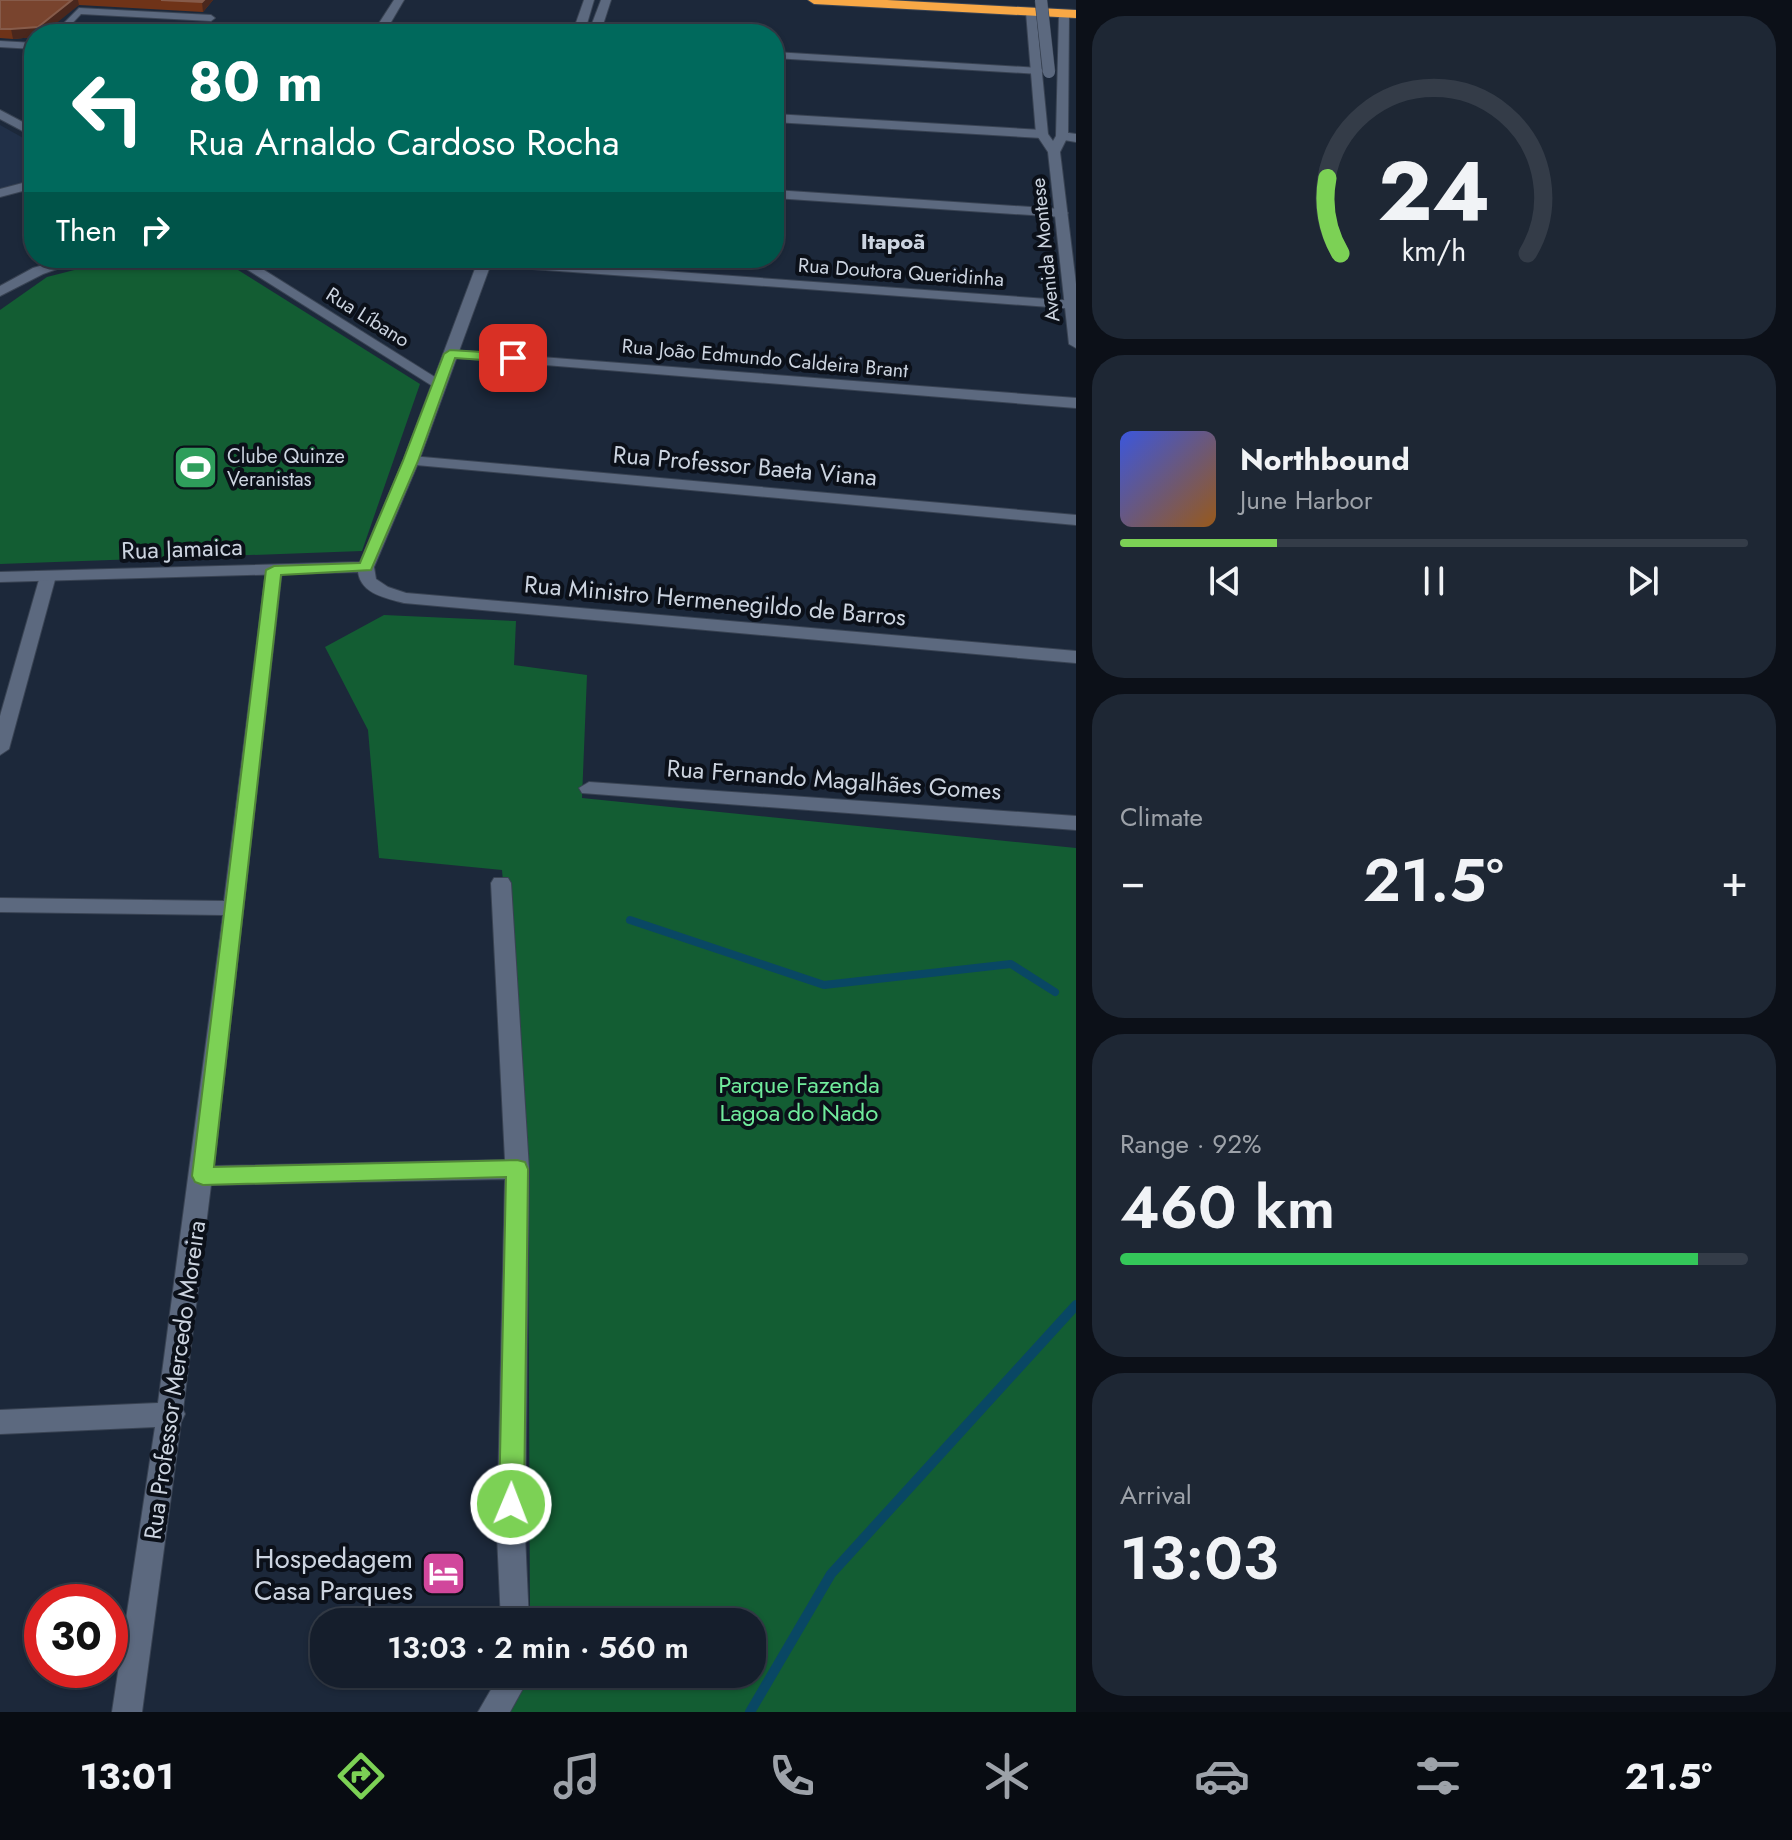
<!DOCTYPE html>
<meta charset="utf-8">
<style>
body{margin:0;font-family:Jost,sans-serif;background:#1e2734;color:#f1f3f6;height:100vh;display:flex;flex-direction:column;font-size:30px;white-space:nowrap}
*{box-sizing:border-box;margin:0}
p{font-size:26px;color:#9da2a9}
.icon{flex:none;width:44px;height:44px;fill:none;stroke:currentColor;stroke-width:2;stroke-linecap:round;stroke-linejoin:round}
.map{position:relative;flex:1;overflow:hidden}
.details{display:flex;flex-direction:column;gap:16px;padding:16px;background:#0c1018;width:716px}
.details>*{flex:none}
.hud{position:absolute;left:24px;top:24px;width:760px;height:244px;border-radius:32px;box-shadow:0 2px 6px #0004,0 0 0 2px #343c48;background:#00695c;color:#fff;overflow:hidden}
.speed{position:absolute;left:24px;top:1584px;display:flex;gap:16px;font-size:40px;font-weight:700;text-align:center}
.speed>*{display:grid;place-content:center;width:104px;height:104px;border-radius:50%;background:#151e2c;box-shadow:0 2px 6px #0004,0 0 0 2px #343c48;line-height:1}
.speed .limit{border:12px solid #d22;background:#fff;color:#111}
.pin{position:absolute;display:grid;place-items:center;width:68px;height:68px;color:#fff;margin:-34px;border-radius:16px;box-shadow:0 4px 12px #0006}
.me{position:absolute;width:88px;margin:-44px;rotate:1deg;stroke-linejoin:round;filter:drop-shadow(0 0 6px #0008)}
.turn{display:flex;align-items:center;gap:28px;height:168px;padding:0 32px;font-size:36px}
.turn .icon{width:104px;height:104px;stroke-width:2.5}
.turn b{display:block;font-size:56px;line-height:68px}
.then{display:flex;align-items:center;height:76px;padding:0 32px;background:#0003;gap:16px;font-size:30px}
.big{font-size:60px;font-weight:600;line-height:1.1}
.details .widget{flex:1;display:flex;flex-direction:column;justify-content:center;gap:12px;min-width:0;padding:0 28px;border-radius:32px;background:#1e2734}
.details .dial{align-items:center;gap:0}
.dial svg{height:208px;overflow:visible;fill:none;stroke:#343c48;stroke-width:7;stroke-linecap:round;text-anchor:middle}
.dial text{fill:#f1f3f6;stroke:none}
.song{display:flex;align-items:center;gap:24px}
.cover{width:96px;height:96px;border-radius:12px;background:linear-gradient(135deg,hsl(230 70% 55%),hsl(30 70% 35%))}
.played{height:8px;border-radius:4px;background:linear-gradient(90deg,#7cd155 25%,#343c48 25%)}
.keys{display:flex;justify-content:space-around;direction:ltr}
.heat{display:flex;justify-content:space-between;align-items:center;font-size:44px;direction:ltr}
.charge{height:12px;border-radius:6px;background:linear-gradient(90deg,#34c759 92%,#343c48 0)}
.trip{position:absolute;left:310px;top:1608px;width:456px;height:80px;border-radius:32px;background:#151e2c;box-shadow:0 2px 6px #0004,0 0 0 2px #343c48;font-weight:600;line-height:80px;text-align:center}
.tab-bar{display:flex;height:128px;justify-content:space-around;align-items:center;background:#080c12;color:#9da2a9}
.tab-bar .icon{width:56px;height:56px}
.tab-bar .on{color:#7cd155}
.tab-bar b{font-size:36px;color:#f1f3f6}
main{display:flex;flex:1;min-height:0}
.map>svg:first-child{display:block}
</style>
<main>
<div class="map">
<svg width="1076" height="1712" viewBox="0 0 1076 1712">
<rect width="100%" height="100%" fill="#1c283a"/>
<path fill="#213048" d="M0 125 34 144V180L0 190Z"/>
<g fill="#135d33">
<path d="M121 258H219L420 384 362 551 0 564V310L47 277Z"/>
<path d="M384 615 516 621 514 665 587 675 582 798 1076 848V1712H508L528 1674H752V1622H530L528 1170 502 870 379 858 368 730 325 647Z"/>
</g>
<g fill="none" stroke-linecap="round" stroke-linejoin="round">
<path stroke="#094764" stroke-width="8" d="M630 920 824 985 1011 964 1055 992"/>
<path stroke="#094764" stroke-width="10" d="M750 1712 831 1574 1076 1305"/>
<defs>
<path id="lane" d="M79 8 211 15 215 18 211 21 81 14 62 34H53Z"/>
<g id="street">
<path d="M394 0H404L384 34H372Z"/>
<path d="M0 41 34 43V49L0 47Z"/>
<path d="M774 52 1039 68 1045 71 1039 74 774 58Z"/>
<path d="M0 110 34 128V137L0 119Z"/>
<path d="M774 114 1042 130 1048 134 1042 138 774 122Z"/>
<path d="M1062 132 1076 134V142L1058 139 1056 136Z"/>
<path d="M34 180V188L0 197V189Z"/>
<path d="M774 190 1061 209 1068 213 1061 217 774 198Z"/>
<path d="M67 258H88L43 274 0 296V286L33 268Z"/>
<path d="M229 258H245L446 384 439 388 434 387Z"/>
<path d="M485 258 1076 301V309L479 265V259Z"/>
<path d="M450 350 1076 398V408L445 357 443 354Z"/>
<path d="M411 456 1076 515V525L405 464V458Z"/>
<path d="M274 565 282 570 214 1166 505 1160 491 883 494 878H508L511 883 529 1169 525 1535 529 1622H501L497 1535 505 1179 211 1185 183 1410 185 1414 181 1422 142 1712H112L155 1427 0 1434V1410L158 1403 223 915 0 912V898L224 901 266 570Z"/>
<path d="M48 571 56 576 9 749 0 755V716L40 576Z"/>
<path d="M589 782 1076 816V830L582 793 579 788Z"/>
<path d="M500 1674H531L510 1712H478Z"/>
</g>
<g id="secondary">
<path d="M584 0H594L584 34H572Z"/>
<path d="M601 0H611L600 34H588Z"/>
<path d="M1031 9 1036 12 1048 134 1053 141 1056 136 1059 14 1064 11 1069 14 1068 136 1060 152 1076 284V348L1069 344 1048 152 1036 134 1026 12Z"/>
<path d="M479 258H493L419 461 374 567 376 579 388 587 406 593 1076 651V663L404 603C386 598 361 594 358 572L0 582V572L360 562 403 461Z"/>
</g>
<path id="highway" d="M808 0H887L1076 10V18L814 4Z"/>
</defs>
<use href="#lane" stroke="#394353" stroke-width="2"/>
<use href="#street" stroke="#394353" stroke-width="2"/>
<use href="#secondary" stroke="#394353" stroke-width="2"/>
<use href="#highway" stroke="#394353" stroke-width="2"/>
<use href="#lane" fill="#5c697f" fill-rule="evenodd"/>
<use href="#street" fill="#5c697f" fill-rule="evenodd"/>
<use href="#secondary" fill="#5c697f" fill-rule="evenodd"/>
<use href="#highway" fill="#f8a846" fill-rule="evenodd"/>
<defs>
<path id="secondary-bridge" d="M1041 0 1049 72"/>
</defs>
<use href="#secondary-bridge" stroke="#394353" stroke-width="13" stroke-linecap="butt"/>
<use href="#secondary-bridge" stroke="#5c697f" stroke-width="12"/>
</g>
<path fill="#6f3318" d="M0 0H213L203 12 79 5 34 34V37L13 39 0 38Z"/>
<g fill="#4a271d">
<path d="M72 0H78L79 5 43 34H34V37L13 39 11 29Z"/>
<path d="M204 0H213L203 12 202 2Z"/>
</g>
<g fill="#79442e" stroke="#865b4a" stroke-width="2">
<path d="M0 0H72L38 27 11 29H0Z"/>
<path d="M161 0H204L202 2Z"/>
</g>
<path fill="#7cd155" stroke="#518837" stroke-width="2" d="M450 350 513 354 519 358 513 362 455 358 418 461 371 570 281 575 214 1167 517 1160 525 1162 528 1169 524 1504 520 1513 511 1516 503 1513 499 1504 506 1177 203 1185 195 1182 192 1176 266 570 274 566 360 563 403 461 444 354Z"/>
<defs>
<symbol id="stadium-square" viewBox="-11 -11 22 22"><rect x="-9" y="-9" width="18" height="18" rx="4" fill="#2e9e5b" stroke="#0b1019"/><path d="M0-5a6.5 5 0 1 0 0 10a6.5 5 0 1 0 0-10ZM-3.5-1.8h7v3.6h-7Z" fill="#fff"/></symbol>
<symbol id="hotel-square" viewBox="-11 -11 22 22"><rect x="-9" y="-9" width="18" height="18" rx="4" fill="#d1479c" stroke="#0b1019"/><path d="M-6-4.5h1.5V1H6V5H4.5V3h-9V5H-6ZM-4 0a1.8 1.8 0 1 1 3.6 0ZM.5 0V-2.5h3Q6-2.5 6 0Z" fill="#fff"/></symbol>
</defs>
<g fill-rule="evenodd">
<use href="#stadium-square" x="170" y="442" width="51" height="51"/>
<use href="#hotel-square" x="418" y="1548" width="51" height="51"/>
</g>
<g text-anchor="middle" stroke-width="8" stroke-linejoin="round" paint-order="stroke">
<g font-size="20" fill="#ccd4e0" stroke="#0b1019">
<text transform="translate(1045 250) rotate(-96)" y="7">Avenida Montese</text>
<text transform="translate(901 272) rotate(4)" y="7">Rua Doutora Queridinha</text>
<text transform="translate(368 317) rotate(32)" y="7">Rua Líbano</text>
<text transform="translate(765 358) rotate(5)" y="7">Rua João Edmundo Caldeira Brant</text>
</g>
<g font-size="20" fill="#ccd4e0" stroke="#0b1019" text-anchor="start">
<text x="227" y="463">Clube Quinze<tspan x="227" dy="23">Veranistas</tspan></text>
</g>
<g font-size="22" font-weight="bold" fill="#ccd4e0" stroke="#0b1019">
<text x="893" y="249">Itapoã</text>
</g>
<g font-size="24" fill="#ccd4e0" stroke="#0b1019">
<text transform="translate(745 466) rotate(5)" y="8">Rua Professor Baeta Viana</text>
<text transform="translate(182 549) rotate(-2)" y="8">Rua Jamaica</text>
<text transform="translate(715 601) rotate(5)" y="8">Rua Ministro Hermenegildo de Barros</text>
<text transform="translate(834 780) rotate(4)" y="8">Rua Fernando Magalhães Gomes</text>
<text transform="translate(175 1380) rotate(-82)" y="8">Rua Professor Mercedo Moreira</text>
</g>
<g font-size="24" fill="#70eb9c" stroke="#0b1019">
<text x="799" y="1093">Parque Fazenda<tspan x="799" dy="28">Lagoa do Nado</tspan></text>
</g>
<g font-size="28" fill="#ccd4e0" stroke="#0b1019" text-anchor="end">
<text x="413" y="1568">Hospedagem<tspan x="413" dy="32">Casa Parques</tspan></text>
</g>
</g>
</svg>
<div class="speed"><div class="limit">30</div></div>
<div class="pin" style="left:513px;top:358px;background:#d93025"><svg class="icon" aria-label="arrive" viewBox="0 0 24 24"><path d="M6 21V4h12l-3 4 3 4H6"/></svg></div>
<svg class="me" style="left:511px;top:1504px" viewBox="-20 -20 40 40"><circle r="17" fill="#7cd155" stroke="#fff" stroke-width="3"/><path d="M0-11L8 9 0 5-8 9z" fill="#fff"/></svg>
<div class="trip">13:03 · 2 min · 560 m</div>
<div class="hud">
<div class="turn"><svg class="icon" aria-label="left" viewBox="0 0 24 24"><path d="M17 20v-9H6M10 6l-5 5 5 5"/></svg><div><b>80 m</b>Rua Arnaldo Cardoso Rocha</div></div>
<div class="then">Then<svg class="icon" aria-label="right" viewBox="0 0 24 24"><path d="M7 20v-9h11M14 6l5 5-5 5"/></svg></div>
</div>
</div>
<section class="details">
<div class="widget dial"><svg viewBox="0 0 100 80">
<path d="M14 69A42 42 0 1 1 86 69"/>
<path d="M14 69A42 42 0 0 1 9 40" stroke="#7cd155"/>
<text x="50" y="56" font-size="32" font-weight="700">24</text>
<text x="50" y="72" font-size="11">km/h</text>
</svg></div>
<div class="widget">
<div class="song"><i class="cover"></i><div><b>Northbound</b><p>June Harbor</p></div></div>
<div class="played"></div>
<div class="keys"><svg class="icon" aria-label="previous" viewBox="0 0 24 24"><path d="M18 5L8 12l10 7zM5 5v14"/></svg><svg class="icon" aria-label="pause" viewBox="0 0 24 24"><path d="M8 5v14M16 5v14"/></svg><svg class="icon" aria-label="next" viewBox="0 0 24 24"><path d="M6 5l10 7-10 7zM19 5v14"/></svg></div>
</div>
<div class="widget"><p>Climate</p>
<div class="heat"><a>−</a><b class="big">21.5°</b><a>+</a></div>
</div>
<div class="widget"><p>Range · 92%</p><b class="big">460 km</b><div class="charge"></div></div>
<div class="widget"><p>Arrival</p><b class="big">13:03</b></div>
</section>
</main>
<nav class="tab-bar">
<b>13:01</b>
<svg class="icon on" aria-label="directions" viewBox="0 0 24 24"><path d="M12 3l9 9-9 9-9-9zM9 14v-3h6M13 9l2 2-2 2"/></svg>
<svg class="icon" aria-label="music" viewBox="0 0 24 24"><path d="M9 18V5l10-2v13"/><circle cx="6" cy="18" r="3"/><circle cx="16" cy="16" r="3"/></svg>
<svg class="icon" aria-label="phone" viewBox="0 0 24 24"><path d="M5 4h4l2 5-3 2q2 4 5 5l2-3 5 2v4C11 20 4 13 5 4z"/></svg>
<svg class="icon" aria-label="climate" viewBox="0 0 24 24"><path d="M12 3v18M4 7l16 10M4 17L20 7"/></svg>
<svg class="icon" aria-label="car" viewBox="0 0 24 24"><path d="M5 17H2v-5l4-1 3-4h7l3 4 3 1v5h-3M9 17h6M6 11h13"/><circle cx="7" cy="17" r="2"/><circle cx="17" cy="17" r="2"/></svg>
<svg class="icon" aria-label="filters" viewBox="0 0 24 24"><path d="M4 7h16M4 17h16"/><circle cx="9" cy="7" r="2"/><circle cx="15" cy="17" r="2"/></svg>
<b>21.5°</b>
</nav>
